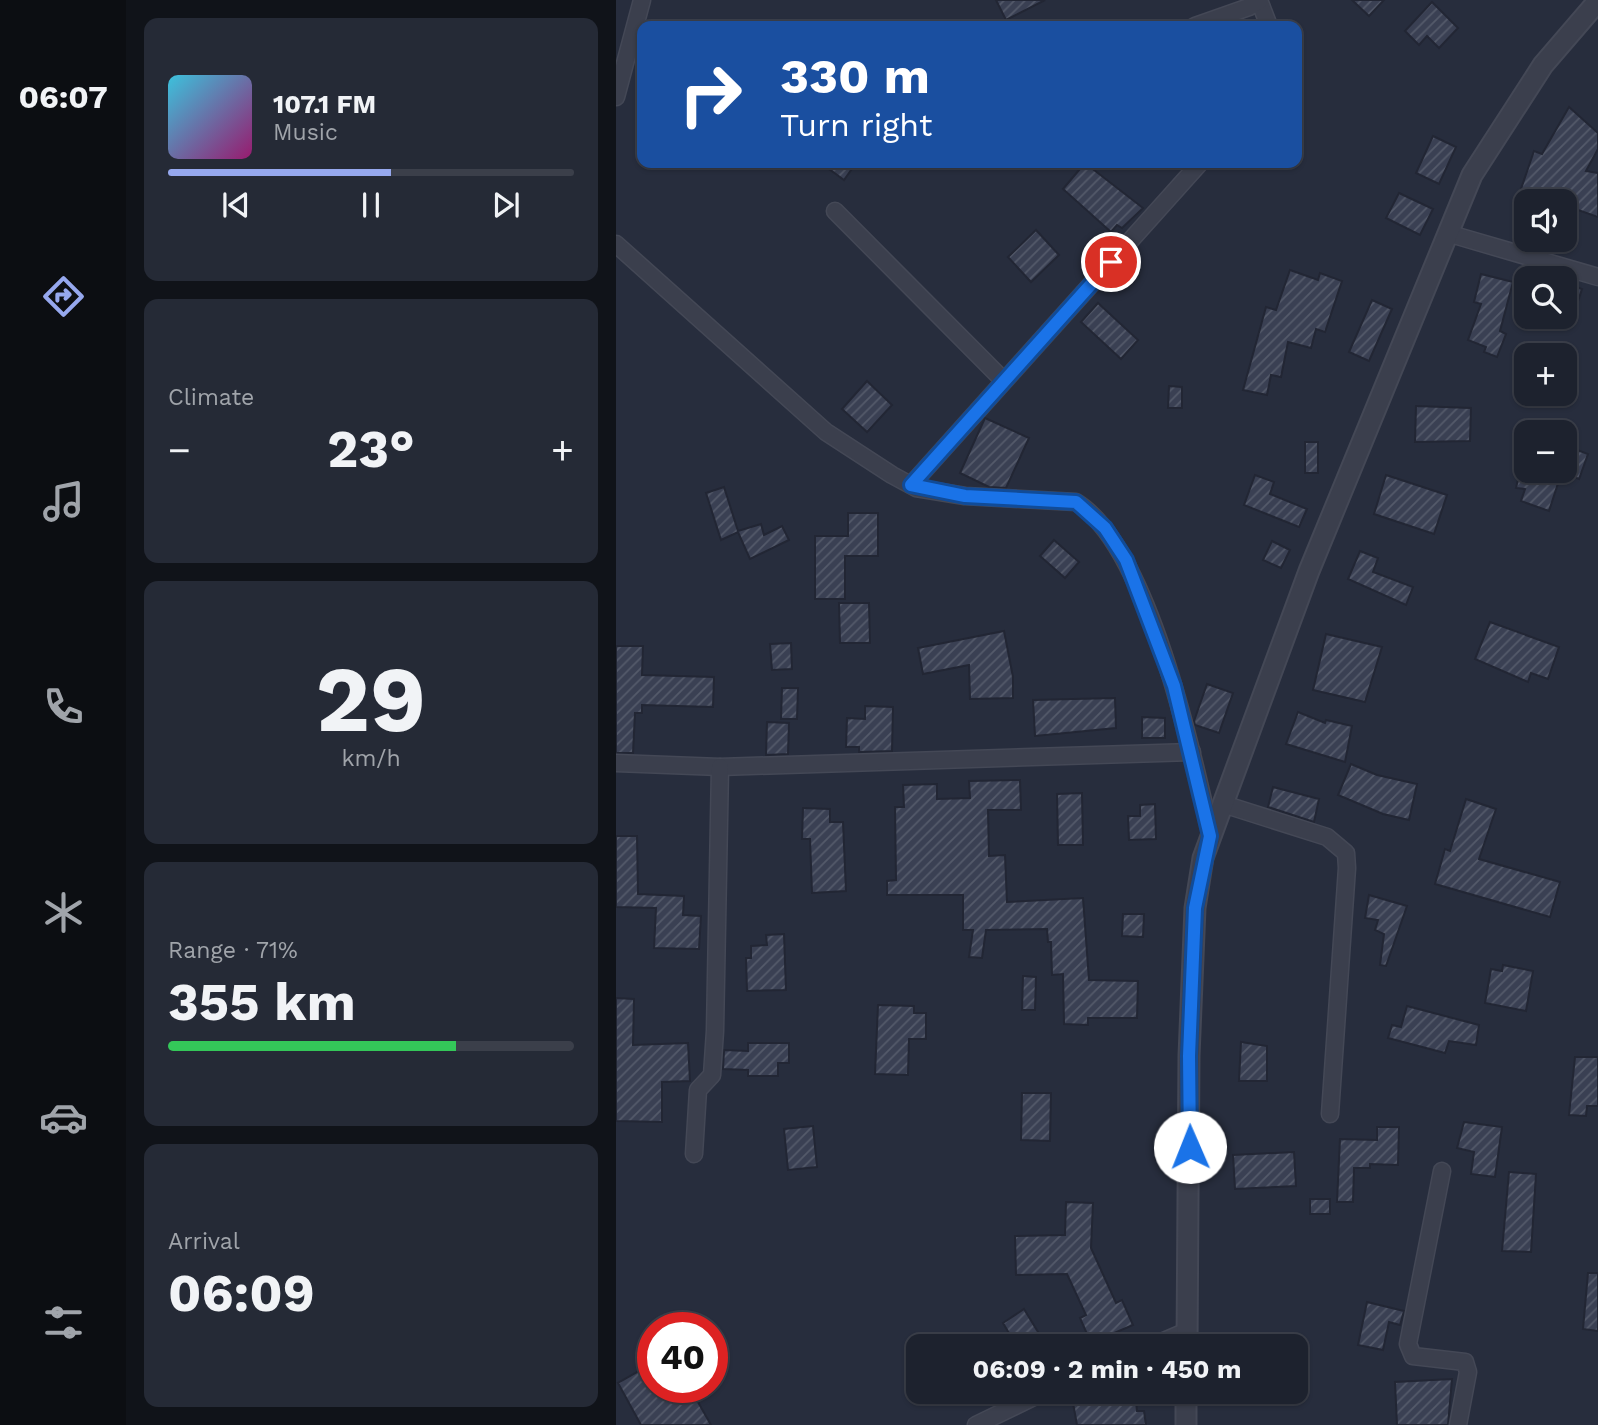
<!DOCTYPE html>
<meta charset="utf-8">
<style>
body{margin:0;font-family:"Work Sans",sans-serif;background:#252a36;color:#f1f3f6;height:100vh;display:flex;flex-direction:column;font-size:26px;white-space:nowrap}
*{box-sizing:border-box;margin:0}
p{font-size:23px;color:#a0a4aa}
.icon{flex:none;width:38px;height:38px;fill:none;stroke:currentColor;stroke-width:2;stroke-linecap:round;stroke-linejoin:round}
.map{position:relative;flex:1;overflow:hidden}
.panel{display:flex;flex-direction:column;gap:18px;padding:18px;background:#101319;width:490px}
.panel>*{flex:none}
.hud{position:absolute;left:21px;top:21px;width:665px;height:147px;border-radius:14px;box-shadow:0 2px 5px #0004,0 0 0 2px #3b3f4a;background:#1a4fa0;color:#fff;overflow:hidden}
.tools{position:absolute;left:898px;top:189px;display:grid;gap:14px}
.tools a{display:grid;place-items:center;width:63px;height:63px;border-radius:14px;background:#1d222e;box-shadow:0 2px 5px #0004,0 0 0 2px #3b3f4a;font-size:35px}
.speed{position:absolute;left:21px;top:1312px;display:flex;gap:14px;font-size:35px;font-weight:700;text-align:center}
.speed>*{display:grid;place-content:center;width:91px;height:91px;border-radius:50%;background:#1d222e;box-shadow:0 2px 5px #0004,0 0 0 2px #3b3f4a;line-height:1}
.speed .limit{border:10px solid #d22;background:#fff;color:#111}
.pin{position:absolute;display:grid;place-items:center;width:60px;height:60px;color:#fff;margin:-30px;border:4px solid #fff;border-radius:50%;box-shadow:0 2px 7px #0007}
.me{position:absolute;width:77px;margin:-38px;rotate:359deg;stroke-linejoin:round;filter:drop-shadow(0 0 5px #0008)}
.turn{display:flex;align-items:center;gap:24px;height:147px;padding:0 28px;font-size:32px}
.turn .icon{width:91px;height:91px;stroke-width:2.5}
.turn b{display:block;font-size:49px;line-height:60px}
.big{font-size:52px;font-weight:700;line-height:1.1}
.panel .card{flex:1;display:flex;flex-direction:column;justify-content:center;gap:10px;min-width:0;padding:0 24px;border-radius:14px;background:#252a36}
.panel .dial{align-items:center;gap:0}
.dial b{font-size:91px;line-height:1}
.song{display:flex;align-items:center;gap:21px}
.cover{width:84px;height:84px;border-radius:10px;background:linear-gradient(135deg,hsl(190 70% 55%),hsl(320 70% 35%))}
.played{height:7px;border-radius:4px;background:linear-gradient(90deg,#96a8ee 55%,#3b3f4a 55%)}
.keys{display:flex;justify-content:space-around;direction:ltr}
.heat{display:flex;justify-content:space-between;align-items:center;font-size:38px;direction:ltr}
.charge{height:10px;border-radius:5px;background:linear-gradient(90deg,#34c759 71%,#3b3f4a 0)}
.trip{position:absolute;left:290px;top:1334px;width:402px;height:70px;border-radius:14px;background:#1d222e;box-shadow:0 2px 5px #0004,0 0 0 2px #3b3f4a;font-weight:700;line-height:70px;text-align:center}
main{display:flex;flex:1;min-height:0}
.tab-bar{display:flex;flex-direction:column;width:126px;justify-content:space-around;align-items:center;background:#0c0e12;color:#a0a4aa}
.tab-bar .icon{width:49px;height:49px}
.tab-bar .selected{color:#96a8ee}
.tab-bar b{font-size:32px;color:#f1f3f6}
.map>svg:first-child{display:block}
</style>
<main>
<nav class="tab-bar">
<b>06:07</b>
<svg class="icon selected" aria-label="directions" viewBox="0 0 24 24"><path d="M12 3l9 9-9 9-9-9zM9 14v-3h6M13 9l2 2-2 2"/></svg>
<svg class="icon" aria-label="music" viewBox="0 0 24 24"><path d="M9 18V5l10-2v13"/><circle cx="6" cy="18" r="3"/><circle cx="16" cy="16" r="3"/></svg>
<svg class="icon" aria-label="phone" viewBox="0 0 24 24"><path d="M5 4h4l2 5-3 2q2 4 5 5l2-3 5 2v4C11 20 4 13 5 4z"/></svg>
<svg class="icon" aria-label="climate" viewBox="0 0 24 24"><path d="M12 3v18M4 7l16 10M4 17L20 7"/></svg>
<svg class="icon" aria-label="car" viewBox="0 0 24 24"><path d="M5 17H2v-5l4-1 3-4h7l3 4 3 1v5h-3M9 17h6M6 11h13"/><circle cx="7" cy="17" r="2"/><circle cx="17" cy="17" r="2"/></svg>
<svg class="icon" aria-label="filters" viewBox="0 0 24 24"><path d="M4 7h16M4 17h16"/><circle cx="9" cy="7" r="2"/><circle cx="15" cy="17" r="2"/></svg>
</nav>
<section class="panel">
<div class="card">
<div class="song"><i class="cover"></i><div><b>107.1 FM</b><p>Music</p></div></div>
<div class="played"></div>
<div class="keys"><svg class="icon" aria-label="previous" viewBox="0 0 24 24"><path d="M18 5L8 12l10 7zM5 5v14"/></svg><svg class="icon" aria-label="pause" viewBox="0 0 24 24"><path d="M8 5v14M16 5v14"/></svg><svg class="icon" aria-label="next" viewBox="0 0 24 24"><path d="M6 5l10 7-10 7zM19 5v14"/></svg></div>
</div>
<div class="card"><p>Climate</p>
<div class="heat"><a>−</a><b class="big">23°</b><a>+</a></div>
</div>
<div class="card dial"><b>29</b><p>km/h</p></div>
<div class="card"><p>Range · 71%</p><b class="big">355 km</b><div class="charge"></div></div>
<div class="card"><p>Arrival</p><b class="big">06:09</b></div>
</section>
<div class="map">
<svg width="982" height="1425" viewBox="0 0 982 1425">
<defs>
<pattern id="building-hatch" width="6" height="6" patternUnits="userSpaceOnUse" patternTransform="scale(1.75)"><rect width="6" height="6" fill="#3a4053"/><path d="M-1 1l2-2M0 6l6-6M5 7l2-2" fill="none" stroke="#545a6a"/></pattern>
</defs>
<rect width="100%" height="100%" fill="#272d3d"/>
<g fill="url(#building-hatch)" stroke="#222634" stroke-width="2">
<path d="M380 0H429L390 20Z"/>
<path d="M736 0H768L753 16Z"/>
<path d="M816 2 842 28 823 48 811 36 803 45 789 31Z"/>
<path d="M953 107 982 133V149L970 171 982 173V217L948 205V201H939L905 189 918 151 926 154Z"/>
<path d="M817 136 840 147 823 184 800 173Z"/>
<path d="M205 163H240L228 180Z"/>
<path d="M469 163 527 208 506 228 501 225 495 232 447 189Z"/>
<path d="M783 193 817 209 804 235 770 218Z"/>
<path d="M420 230 443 255 415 282 392 257Z"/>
<path d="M674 270 702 280 704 273 726 281 709 332 700 329 695 348 672 342 665 377 655 375 651 395 627 390 650 307 660 310Z"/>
<path d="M865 274 897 282 884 331 890 334 881 357 868 352 870 347 852 340 865 304 858 302Z"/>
<path d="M952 284 966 289 960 307 948 303Z"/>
<path d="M756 300 776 309 753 361 733 352Z"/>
<path d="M482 303 522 340 505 359 465 322Z"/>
<path d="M251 381 276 405 251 432 226 409Z"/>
<path d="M553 386 566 387V408H552Z"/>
<path d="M800 406 855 408 854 441 799 442Z"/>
<path d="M369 418 413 438 390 488 373 487 344 473Z"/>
<rect x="689" y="442" width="13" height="31"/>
<path d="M948 445 972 454 963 479 948 473Z"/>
<path d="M904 471H946L933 511 905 501 909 489 900 488Z"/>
<path d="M639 475 658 482 654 494 691 509 683 527 628 505Z"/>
<path d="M770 475 831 495 818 534 758 514Z"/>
<path d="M108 487 122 531 145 524 148 535 166 526 173 540 134 559 122 532 105 540 90 493Z"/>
<path d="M232 513H262V556H229V599H199V536H232Z"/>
<path d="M438 540 463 562 449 578 424 556Z"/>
<path d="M656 541 674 550 665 568 647 560Z"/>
<path d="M744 551 762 558 757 572 797 587 790 605 732 579Z"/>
<path d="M223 603H253L254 643H224Z"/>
<path d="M874 622 943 647 932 679 915 673 912 682 859 659Z"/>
<path d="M388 631 397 677V698L354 699 353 665 307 674 302 648Z"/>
<path d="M710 634 766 647 749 702 697 690Z"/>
<path d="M175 643 176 669 156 670 154 644Z"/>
<path d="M0 646H27L26 675 98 677 97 707 26 705V713H19L17 753H0Z"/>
<path d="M591 684 617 693 603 733 579 725 578 721Z"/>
<path d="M166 688H182L181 719H165Z"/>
<path d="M499 698 500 728 419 736 417 700Z"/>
<path d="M249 706 277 707 276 751 243 752V747H230L231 718 249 719Z"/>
<path d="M682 712 709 723 710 720 736 726 729 762 670 744Z"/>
<path d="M526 717 549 718V738H526Z"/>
<path d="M151 722 173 723 172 754 150 755Z"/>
<path d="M735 764 761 775 801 784 793 820 767 814 722 795Z"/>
<path d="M404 780 405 810H372L373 856 389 855 391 902 467 898 473 980 522 981 521 1018H472V1025L448 1024 447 974 436 975 435 942H432L431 929 370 930 366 958 353 957 357 930H347V895H271V881L280 880 279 807H288L287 785 321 784V799L354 798 353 781Z"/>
<path d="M657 787 703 799 698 822 652 807Z"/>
<path d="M466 793 467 845H442L441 794Z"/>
<path d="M850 799 880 809 863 859 944 882 934 917 819 884 829 849 834 851Z"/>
<path d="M539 804 540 839 513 840 512 816H524V805Z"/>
<path d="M187 808 214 809V822H227L230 891 196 893 194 839H186Z"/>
<path d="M0 836H21L22 894 68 896 67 915 85 916 83 949 38 948 40 908 0 907Z"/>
<path d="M753 895 791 906 770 966 764 965 768 934 759 930 762 920 749 918Z"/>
<path d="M507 914H528L527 937 506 936Z"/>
<path d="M168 934 170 990 131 991 130 958H135V946L151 945 150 935Z"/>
<path d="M887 965 917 971 910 1011 869 1003 875 969 886 971Z"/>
<path d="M407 976 420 977 419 1010H406Z"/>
<path d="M0 998 18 999 17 1045 72 1043 74 1081 46 1082V1122L0 1121Z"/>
<path d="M262 1005 298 1006V1013H310V1039H293L292 1075 259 1074Z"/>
<path d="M791 1006 863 1025 860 1045 833 1041 829 1053 772 1038 776 1025 785 1027Z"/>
<path d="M625 1042 651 1046V1081H623Z"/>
<path d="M132 1043H173V1063H162V1076H132V1070L107 1069 108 1050 132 1051Z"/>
<path d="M959 1057H982V1106H971L970 1116 953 1115Z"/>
<path d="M406 1093H435L434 1141 405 1140Z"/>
<path d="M848 1122 886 1127 879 1177 855 1174 858 1152 841 1148Z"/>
<path d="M197 1126 201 1167 172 1170 168 1129Z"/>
<path d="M761 1127H783L782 1165 754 1164V1168H738L737 1202H721L724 1139 761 1140Z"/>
<path d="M678 1152 680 1186 619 1189 617 1155Z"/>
<path d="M893 1172 920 1174 915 1252 886 1251Z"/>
<rect x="694" y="1199" width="20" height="15"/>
<path d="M450 1202 477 1203 475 1248 500 1303 506 1300 517 1325 475 1343 464 1318 470 1315 451 1274 400 1275 399 1236 449 1235Z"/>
<path d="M972 1273H982V1331L967 1329Z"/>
<path d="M751 1302 788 1311 784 1325 773 1322 767 1350 742 1345Z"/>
<path d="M408 1309 422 1332 400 1345 387 1323Z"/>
<path d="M37 1363V1388H74L95 1425H25L2 1383Z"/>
<path d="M836 1379 832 1425H781L779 1382Z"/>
<path d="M498 1395 500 1404 520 1401 521 1411H528L530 1425H461L457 1403Z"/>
</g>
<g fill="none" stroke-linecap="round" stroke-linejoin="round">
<defs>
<g id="minor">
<path d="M643 0 653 26"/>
<path d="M579 26 633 7 643 1"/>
<path d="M0 97 26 0"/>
<path d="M219 211 388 381"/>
<path d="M831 233 982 277"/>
<path d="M0 244 210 432 276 475 300 488 349 496 460 502C532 546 577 754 595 836"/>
<path d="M295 485 584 163"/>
<path d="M0 763 104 767 576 752"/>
<path d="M607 804 711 837 730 853 731 868 714 1114"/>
<path d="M78 1154 82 1090 96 1075 99 1031 104 767"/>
<path d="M826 1171 792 1344 797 1356 849 1362 852 1372 842 1425"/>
<path d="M536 1346 571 1331"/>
<path d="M360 1425 430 1391"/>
</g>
<g id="tertiary">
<path d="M571 1346 573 1056 579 908 587 858 693 571 856 175 927 65 982 1"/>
<path d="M570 1425V1391"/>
</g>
</defs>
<use href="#minor" stroke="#444856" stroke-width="19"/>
<use href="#tertiary" stroke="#444856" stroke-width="23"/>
<use href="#minor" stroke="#3b3f4d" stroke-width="16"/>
<use href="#tertiary" stroke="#3b3f4d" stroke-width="19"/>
</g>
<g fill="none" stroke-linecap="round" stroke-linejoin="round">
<defs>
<path id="route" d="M495 262 295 485 349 496 460 502 489 528 510 560 558 686 594 836 579 908 573 1056 574 1147"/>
</defs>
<use href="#route" stroke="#114b97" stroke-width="18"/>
<use href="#route" stroke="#1a73e8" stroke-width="12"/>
</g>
</svg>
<div class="tools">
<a><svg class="icon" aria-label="sound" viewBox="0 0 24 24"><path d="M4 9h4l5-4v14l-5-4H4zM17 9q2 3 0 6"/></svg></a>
<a><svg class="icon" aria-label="search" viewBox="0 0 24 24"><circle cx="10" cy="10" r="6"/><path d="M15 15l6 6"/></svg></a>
<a>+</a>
<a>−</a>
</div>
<div class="speed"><div class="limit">40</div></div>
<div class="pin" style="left:495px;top:262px;background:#d93025"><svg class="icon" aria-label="arrive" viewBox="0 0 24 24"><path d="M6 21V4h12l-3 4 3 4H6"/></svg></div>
<svg class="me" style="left:574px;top:1147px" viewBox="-20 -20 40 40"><circle r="19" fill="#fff"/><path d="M0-13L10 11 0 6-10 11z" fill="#1a73e8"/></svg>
<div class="trip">06:09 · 2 min · 450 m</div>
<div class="hud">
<div class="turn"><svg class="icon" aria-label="right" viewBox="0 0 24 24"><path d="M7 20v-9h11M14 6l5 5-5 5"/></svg><div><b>330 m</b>Turn right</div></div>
</div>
</div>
</main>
